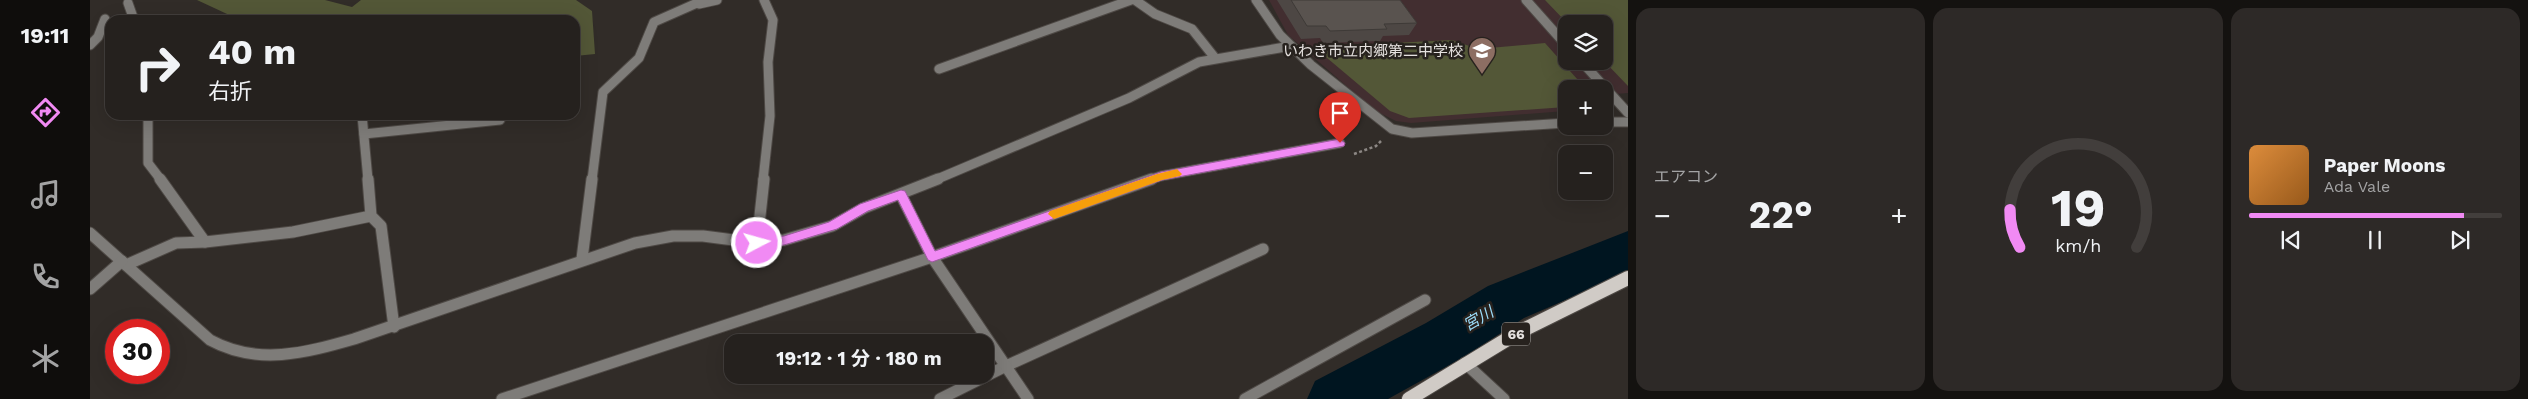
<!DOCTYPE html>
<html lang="ja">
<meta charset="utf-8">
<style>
body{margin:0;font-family:"Work Sans","Noto Sans JP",sans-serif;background:#2d2927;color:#f1f3f6;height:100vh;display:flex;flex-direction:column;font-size:19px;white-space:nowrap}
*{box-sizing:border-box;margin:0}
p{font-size:16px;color:#a3a3a4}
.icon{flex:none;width:28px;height:28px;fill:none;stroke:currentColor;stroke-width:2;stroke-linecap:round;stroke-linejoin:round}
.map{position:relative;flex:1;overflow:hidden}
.side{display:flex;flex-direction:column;gap:8px;padding:8px;background:#141210;width:900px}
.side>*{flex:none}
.banner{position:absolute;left:15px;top:15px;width:475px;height:105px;border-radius:15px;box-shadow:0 5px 20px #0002,0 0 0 1px #423e3c;background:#25211e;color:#f1f3f6;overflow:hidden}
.buttons{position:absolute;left:1468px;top:15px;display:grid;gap:10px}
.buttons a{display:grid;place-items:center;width:55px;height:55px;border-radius:10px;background:#25211e;box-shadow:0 5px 20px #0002,0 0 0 1px #423e3c;font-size:25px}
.speed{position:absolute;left:15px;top:319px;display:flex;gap:10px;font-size:25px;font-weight:700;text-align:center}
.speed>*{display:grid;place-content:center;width:65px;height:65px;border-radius:50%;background:#25211e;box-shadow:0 5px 20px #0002,0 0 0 1px #423e3c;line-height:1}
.speed .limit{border:8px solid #d22;background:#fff;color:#111}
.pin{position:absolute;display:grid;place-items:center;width:42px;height:42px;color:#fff;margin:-51px -21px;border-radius:50% 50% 50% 0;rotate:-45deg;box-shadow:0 0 5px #0007}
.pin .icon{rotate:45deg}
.me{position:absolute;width:55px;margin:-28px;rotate:84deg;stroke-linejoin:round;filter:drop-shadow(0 0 4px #0008)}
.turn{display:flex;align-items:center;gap:18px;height:105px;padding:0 20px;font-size:22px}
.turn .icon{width:65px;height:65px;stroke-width:2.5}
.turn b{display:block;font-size:35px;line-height:42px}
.big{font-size:38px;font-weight:700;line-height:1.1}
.side .tile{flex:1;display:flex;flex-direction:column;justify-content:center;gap:8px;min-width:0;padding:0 18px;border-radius:15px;background:#2d2927}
.side .dial{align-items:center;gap:0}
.dial svg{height:130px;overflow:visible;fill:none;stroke:#423e3c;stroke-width:7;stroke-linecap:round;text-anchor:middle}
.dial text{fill:#f1f3f6;stroke:none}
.song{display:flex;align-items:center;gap:15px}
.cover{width:60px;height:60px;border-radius:8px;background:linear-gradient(135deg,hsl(30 70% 55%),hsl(30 70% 35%))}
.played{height:5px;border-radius:2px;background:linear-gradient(90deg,#f18af4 85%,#423e3c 85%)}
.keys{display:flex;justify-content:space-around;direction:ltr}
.heat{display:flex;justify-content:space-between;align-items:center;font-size:28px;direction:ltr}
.side .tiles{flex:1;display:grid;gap:8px;grid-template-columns:repeat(3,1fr)}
.trip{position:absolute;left:634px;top:334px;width:270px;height:50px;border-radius:15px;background:#25211e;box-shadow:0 5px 20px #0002,0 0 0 1px #423e3c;font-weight:700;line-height:50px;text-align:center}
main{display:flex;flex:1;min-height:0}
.dock{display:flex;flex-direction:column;width:90px;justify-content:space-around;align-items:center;background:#0f0d0c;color:#a3a3a4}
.dock .icon{width:35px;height:35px}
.dock .current{color:#f18af4}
.dock b{font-size:22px;color:#f1f3f6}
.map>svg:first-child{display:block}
</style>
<main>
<nav class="dock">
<b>19:11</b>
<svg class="icon current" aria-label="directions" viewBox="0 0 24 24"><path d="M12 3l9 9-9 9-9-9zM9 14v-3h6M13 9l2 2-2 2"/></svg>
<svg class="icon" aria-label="music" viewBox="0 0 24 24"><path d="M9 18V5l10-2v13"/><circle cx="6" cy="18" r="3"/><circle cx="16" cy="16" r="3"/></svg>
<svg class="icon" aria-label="phone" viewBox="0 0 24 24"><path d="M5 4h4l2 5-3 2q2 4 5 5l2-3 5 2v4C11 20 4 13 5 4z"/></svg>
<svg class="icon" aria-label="climate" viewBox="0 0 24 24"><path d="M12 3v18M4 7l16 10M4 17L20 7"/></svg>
</nav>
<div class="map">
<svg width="1538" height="399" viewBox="0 0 1538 399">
<rect width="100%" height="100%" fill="#312c28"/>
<path fill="#422e30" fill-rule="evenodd" d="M1179 0H1538V93L1514 95V89H1476V111L1321 123 1306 121 1284 110 1198 35ZM1476 24H1514V61H1476Z"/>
<g fill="#535737">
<path d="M107 0H235L262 7 271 0H486L502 11 505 54 485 56V20H150Z"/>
<path d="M1455 0H1538V86L1514 61V24H1478Z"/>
<path d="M1362 40 1388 49 1455 43 1496 89H1476V107L1319 118 1300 111 1224 47Z"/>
</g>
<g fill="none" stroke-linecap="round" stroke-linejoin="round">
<path fill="#001520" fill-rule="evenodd" d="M1538 231V273L1434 318 1374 357 1298 399H1217L1225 381 1336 323 1398 286Z"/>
<defs>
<g id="lane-far1">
<path d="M1436 0 1476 45"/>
<path d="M1491 61 1538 113"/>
</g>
<path id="lane" d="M850 399 916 366 1173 249"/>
<g id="street-far1">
<path d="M1045 0 1065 14 1102 29 1125 58"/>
<path d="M1166 0 1190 35 1221 65 1302 129 1322 133 1476 123"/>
<path d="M38 3 44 20"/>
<path d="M609 4 627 0"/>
<path d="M0 45 8 37 15 19"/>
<path d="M849 69 1041 0"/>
<path d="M58 115V163L71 180"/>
<path d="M272 115 278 180"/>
<path d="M1514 122H1538"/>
<path d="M274 134 410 120"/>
<path d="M502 180 513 92 549 58 564 22 614 0"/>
<path d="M673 180 680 116 678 62 683 20 674 0"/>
<path d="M845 180 1039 98 1109 62 1201 46"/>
<path d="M1059 180 1071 176 1250 143"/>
</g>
<g id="street">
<path d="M70 179 115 242 203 232 281 216"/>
<path d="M278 179 281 216 291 226 304 327"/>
<path d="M811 195 842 257 938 399"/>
<path d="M0 233 120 340C168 366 215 353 264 339L545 243 583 236H613L667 243 694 240 742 226 774 208 848 179"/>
<path d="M667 243 674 179"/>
<path d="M492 259 502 179"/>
<path d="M36 265 86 243 115 242"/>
<path d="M0 289 32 261"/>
<path d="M1375 363 1414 399"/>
<path d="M412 399 842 257 1062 179"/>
<path d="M1155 399 1335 300"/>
</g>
<path id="primary" d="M1319 399 1429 332 1538 278"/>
</defs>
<use href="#lane-far1" stroke="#4e4945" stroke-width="11"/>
<use href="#lane" stroke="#4e4945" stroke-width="13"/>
<use href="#street-far1" stroke="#4e4945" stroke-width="11"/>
<use href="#street" stroke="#4e4945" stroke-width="13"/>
<use href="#primary" stroke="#4e4945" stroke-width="16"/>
<path stroke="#8c8784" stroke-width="2.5" stroke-dasharray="3 2.5" stroke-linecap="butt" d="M1264 154 1286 146 1291 141"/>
<use href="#lane-far1" stroke="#7e7c79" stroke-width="9"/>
<use href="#lane" stroke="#7e7c79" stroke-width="11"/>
<use href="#street-far1" stroke="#7e7c79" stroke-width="9"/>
<use href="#street" stroke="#7e7c79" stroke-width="11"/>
<use href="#primary" stroke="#d0cbc6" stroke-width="14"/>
</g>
<path fill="#4d4744" d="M1187 0H1310L1327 23 1319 35 1293 36 1290 41 1233 43 1230 38 1211 39Z"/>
<path fill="#59534f" stroke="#3e3a37" d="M1201 0H1310L1327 23 1294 24 1297 29 1240 31 1236 26H1217Z"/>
<path fill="#f18af4" stroke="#9d5a9f" d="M1250 139 1255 143 1254 146 1072 180 842 262 838 260 808 200 778 211 747 229 694 245 667 248 661 243 667 238 694 236 739 222 770 204 811 190 815 191 845 251 1071 172Z"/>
<path fill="#f59e0b" d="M1087 169 1092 174 1090 176 1072 180 964 219 958 214 960 211 1067 174Z"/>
<defs>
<symbol id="school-pin" viewBox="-11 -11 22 30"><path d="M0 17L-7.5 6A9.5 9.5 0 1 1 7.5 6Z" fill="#8d6e63" stroke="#27221e"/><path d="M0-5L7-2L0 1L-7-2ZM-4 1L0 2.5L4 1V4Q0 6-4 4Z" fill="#fff"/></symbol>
</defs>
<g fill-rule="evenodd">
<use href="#school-pin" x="1376" y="35" width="32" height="43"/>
</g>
<g text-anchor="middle" stroke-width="5" stroke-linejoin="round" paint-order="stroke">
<rect fill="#27221e" stroke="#aca8a5" stroke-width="1" x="1412" y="322.5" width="28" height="23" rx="4"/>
<g font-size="14" font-weight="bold" fill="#e5e1df">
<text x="1426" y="339">66</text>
</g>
<g font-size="15" fill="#e5e1df" stroke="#27221e" text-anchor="end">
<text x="1373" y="56">いわき市立内郷第二中学校</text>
</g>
<g font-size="16" font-style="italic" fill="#9bdbf8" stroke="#27221e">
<text transform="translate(1388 318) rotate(-30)" y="6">宮川</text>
</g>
</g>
</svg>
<div class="buttons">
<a><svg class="icon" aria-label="layers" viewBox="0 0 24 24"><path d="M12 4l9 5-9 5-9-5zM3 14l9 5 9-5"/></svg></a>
<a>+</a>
<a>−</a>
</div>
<div class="speed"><div class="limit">30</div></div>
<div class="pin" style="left:1250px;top:143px;background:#d93025"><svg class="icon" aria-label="arrive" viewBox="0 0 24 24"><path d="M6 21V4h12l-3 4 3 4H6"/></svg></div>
<svg class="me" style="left:667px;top:243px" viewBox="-20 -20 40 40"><circle r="17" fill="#f18af4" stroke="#fff" stroke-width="3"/><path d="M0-11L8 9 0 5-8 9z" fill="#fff"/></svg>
<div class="trip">19:12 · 1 分 · 180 m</div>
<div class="banner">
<div class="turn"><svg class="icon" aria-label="right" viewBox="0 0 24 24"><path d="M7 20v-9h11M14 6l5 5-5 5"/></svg><div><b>40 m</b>右折</div></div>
</div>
</div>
<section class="side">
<div class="tiles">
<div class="tile"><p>エアコン</p>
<div class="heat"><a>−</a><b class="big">22°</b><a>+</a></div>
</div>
<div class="tile dial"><svg viewBox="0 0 100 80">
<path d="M14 69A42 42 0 1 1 86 69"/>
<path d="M14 69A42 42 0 0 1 8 46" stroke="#f18af4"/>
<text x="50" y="56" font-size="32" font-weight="700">19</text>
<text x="50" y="72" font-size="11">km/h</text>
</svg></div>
<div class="tile">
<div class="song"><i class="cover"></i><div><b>Paper Moons</b><p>Ada Vale</p></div></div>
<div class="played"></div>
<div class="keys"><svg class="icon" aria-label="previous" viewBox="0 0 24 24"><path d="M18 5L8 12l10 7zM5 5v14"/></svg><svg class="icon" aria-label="pause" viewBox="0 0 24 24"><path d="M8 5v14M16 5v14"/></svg><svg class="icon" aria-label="next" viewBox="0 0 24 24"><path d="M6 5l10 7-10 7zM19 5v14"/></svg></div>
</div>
</div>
</section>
</main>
